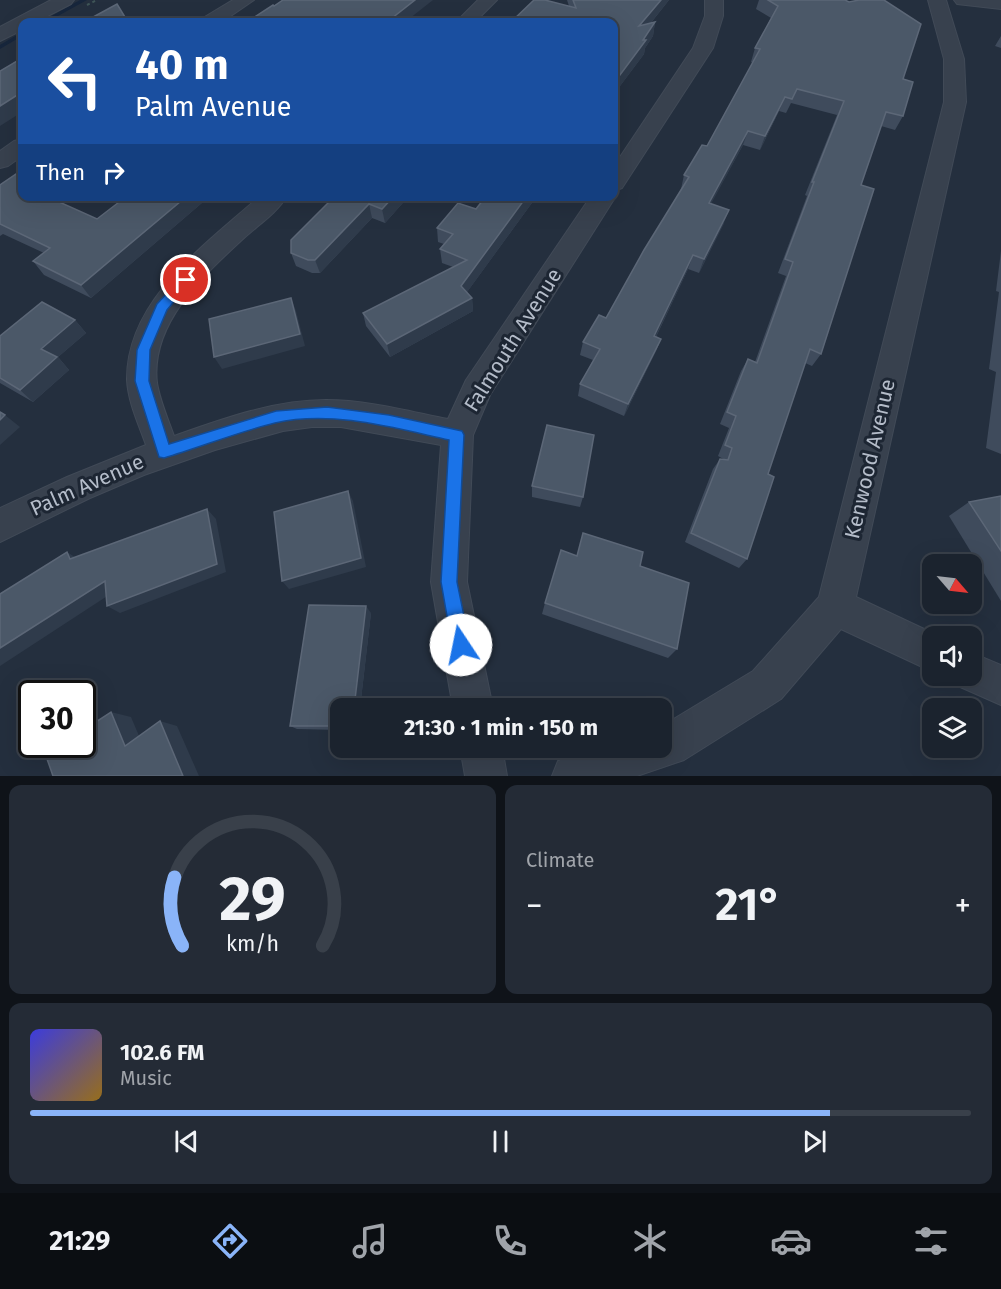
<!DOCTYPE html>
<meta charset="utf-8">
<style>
body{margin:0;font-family:"Fira Sans",sans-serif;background:#242b36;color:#f1f3f6;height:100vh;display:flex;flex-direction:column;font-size:22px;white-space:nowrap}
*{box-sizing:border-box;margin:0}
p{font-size:20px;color:#a0a4aa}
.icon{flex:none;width:33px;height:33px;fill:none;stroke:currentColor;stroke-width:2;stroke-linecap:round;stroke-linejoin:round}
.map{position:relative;height:776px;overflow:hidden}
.side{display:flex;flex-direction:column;gap:9px;padding:9px;background:#0f1319;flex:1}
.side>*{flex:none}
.top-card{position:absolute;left:18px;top:18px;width:600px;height:183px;border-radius:12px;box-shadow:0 6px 24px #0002,0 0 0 2px #39404a;background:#1a4fa0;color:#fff;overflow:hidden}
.needle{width:39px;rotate:118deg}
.fabs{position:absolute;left:922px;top:554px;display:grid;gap:12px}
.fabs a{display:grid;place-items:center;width:60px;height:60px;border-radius:12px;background:#1b232e;box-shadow:0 6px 24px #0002,0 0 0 2px #39404a;font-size:30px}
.speed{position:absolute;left:18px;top:680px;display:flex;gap:12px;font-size:30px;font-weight:700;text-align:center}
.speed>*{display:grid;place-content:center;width:78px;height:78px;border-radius:50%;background:#1b232e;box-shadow:0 6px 24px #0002,0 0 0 2px #39404a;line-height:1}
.speed .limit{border:3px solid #111;border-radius:9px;background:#fff;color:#111}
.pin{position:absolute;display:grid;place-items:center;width:51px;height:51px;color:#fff;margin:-26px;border:3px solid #fff;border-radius:50%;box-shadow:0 2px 6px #0007}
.me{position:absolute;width:66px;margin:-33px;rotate:349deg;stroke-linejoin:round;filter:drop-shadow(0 0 4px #0008)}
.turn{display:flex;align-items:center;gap:21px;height:126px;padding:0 18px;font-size:27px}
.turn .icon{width:78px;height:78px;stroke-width:2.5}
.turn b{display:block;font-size:42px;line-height:51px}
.then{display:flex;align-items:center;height:57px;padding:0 18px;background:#0003;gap:12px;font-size:22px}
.big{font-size:45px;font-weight:700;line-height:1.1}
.side .widget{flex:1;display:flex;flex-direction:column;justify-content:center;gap:9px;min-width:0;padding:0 21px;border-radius:12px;background:#242b36}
.side .dial{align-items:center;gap:0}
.dial svg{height:156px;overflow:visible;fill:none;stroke:#39404a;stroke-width:7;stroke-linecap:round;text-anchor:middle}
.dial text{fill:#f1f3f6;stroke:none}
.song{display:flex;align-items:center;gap:18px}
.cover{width:72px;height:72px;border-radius:9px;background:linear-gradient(135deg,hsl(240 70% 55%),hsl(40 70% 35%))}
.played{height:6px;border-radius:3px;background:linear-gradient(90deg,#8ab4f8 85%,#39404a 85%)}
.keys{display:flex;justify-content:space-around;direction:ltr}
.heat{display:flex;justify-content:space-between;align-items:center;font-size:33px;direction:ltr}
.side .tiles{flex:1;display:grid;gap:9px;grid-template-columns:1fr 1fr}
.widget:last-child{grid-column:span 2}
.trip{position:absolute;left:330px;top:698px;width:342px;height:60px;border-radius:12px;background:#1b232e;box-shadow:0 6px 24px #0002,0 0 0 2px #39404a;font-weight:700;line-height:60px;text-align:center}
.menu{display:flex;height:96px;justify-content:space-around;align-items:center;background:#0b0e12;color:#a0a4aa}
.menu .icon{width:42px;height:42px}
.menu .active{color:#8ab4f8}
.menu b{font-size:27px;color:#f1f3f6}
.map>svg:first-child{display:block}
</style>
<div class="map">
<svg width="1001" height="776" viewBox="0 0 1001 776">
<rect width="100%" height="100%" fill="#242f3e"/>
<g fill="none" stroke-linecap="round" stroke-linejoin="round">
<g fill="#17263c" fill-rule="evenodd">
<path d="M80 0H87L47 22H41Z"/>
<path d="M22 32V36L0 49V45Z"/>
</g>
<defs>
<g id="minor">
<path d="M51 0H74L71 4 36 22H22V30L0 41V27Z"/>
<path d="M233 0H254L222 22H201L203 18Z"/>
<path d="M478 0H497L475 22H456Z"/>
<path d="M705 0H723V16L713 48 622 188 614 191V166L693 48 705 16Z"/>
<path d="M928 0H946L964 59 966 102 856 597 939 636H933V672L841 629 781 699 684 760 637 776H552L558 761 598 747H662V726L753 671 819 597 944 102V59Z"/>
<path d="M954 0H1001V9L957 4Z"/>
<path d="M22 139V156L8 166 0 168V151L14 141Z"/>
<path d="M614 192 616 196 490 395 473 435 467 582 493 708H453L431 582 441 445 341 427H312L283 431 215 450 144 475 90 498 0 542V508L67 477 146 445C139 425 128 402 127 380 126 300 206 244 260 196H287C277 213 258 225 244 238 204 275 150 323 157 383 160 401 168 419 174 436 222 419 274 400 326 400 367 400 408 411 448 419L466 380 591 196H614Z"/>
<path d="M972 653 1001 665V705L958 686 954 675H972Z"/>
<path d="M460 747H502L507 776H465Z"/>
</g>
</defs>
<use href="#minor" stroke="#414a57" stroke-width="2"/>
<path stroke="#3f5557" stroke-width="2" stroke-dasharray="3 3" stroke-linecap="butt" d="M87 5 97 0"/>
<use href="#minor" fill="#38414e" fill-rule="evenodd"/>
</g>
<g fill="#3f4b5c">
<path d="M567 0H669L650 24 655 22 653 36 645 48 644 54 614 94V22L569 6Z"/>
<path d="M759 0H845L903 79V116L895 130 881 126 861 185 821 354 812 366 805 363 768 474 747 559 739 568 685 542 713 469 720 459 725 460 718 456 729 428 720 424 741 371 748 359 755 362 786 276 778 273 807 196 805 195 837 115 791 103 786 113 779 111 760 150 743 145 711 203 724 223 699 273 688 269 656 337 661 339 656 351 624 416 578 396 580 384 593 360 580 355 583 342 606 318 681 189 684 175 707 146 753 63 751 62 755 48 771 18 756 9Z"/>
<path d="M1001 36V48L995 46Z"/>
<path d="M0 185 22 196H72L62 204 97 219 127 196H210L91 298 44 275 33 261 44 253 3 234 0 236Z"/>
<path d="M335 196H409L385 223 372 218 320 273H312L296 266 291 253Z"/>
<path d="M486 196H537L467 292 472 298 473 311 390 357 366 326 363 313 453 267 442 263 440 249 444 244 438 242 437 228 476 209Z"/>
<path d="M1001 251V454L986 448 996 372 989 369 999 292 996 291Z"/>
<path d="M75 320 86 333 58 357 69 370 33 402 0 383V336Z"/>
<path d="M532 486 583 497 580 507 532 497Z"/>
<path d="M1001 496V601L949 516 969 502Z"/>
<path d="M577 556 640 566 677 649 668 658 542 614 545 603Z"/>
<path d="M371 613 360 708H340V730L297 729 290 726Z"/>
</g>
<g fill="#2f3b4b">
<path d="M415 0H433L405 22H387Z"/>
<path d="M661 0H669L637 40 639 26Z"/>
<path d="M655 22 653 36 645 48 644 54 614 94V83Z"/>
<path d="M22 92V112L0 126V106Z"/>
<path d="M785 97 779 111 760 150 765 136Z"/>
<path d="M748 131 743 145 704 217 709 203Z"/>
<path d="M44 196H72L54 210Z"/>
<path d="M187 196H210L91 298 81 285Z"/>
<path d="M394 196H409L385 223 382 209Z"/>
<path d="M527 196H537L462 299 461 286Z"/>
<path d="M369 204 372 218 320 273 315 260Z"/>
<path d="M729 210 724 223 699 273 704 259Z"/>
<path d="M693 255 688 269 650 349 654 336Z"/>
<path d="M291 298 296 311 305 346 222 369 214 357Z"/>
<path d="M472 298 473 311 390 357 387 344Z"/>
<path d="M75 320 86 333 58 357 69 370 33 402 20 390 41 349Z"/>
<path d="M661 339 656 351 624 416 628 404Z"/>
<path d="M5 415 20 427 0 445V420Z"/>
<path d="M348 491 353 501 366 567 289 589 282 581Z"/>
<path d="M207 509 216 519 226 572 120 613 107 606Z"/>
<path d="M67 552 81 561 70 559Z"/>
<path d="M105 581 118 589 0 666V648Z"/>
<path d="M366 606 371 613 360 708H354Z"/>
<path d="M111 712 131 717 145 750 125 746Z"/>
<path d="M160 721 177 726 199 776H183Z"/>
</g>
<g fill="#4b5868" stroke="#5c6777" stroke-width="1.5">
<path d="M283 0H415L387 22H296L283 19 286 22H247L273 5 274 6Z"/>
<path d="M534 0H545L576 8 573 0H661L639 26 655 22 643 40H646L614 83V22H511Z"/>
<path d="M768 0H845L849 2 859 0H884L921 24 903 79 913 82 903 116 886 112 861 185 874 189 821 354 810 349 768 474 774 477 747 559 691 533 720 459 728 460 732 448 725 445 736 416 727 412 748 359 757 363 793 262 785 259 814 182H812L844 101 797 89 792 99 785 97 765 136 748 131 709 203 729 210 704 259 693 255 654 336 661 339 628 404 580 384 600 349 583 342 599 315 606 318 644 250 689 177 684 175 702 145 707 146 760 49 755 48 778 6Z"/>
<path d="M117 4 128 22H84Z"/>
<path d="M22 58V92L0 106V71Z"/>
<path d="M22 170V196H46L97 219 127 196H187L81 285 33 261 50 248 0 224V185Z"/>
<path d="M335 196H394L382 209 369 204 315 260H308L291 253V240Z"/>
<path d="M486 196H527L461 286 472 298 387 344 363 313 467 260 440 249 453 234 437 228 458 203 476 209Z"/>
<path d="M291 298 300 334 214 357 209 319Z"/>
<path d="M42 302 75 320 41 349 57 357 20 390 0 378V336Z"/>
<path d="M0 412 5 415 0 420Z"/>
<path d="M547 425 594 435 583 497 532 486Z"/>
<path d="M348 491 361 558 282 581 274 512Z"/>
<path d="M1001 496V551L969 502Z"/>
<path d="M207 509 217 564 107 606 105 581 0 648V594L67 552 70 559Z"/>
<path d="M583 533 643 552 640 566 689 583 677 649 545 603 561 550 577 556Z"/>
<path d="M309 605 366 606 354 708H340V726H290Z"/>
<path d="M111 712 125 746 160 721 183 776H53L46 756 64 744H82V731Z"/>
</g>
<path fill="#1a73e8" stroke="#114b97" stroke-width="1.5" d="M186 276 192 280 167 310 150 350 149 381 169 444 276 411 327 407 389 415 462 431 464 435 457 582 470 645 467 651 461 654 455 651 452 645 441 582 449 440C394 428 332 410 275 423 238 432 201 447 164 458L159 457 135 381 137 350 157 304 182 277Z"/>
<g text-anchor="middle" stroke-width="6" stroke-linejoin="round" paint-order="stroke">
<g font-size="21" fill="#b4bcc9" stroke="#1d2633">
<text transform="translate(513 340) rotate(-58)" y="7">Falmouth Avenue</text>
<text transform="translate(870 459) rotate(-77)" y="7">Kenwood Avenue</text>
<text transform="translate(87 485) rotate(-24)" y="7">Palm Avenue</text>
</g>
</g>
</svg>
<div class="fabs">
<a><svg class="needle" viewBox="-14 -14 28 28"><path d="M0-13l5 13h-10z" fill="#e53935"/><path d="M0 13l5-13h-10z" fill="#a0a4aa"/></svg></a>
<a><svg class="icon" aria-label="sound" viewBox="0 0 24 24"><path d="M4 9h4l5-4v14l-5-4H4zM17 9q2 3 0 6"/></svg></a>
<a><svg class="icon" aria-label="layers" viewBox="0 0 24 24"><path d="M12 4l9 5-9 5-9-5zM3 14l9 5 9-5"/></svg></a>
</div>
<div class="speed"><div class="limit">30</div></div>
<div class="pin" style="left:186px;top:280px;background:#d93025"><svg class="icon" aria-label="arrive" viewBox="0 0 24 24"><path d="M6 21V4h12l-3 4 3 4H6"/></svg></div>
<svg class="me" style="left:461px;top:645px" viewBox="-20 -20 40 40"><circle r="19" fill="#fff"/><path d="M0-13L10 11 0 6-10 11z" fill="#1a73e8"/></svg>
<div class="trip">21:30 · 1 min · 150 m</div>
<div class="top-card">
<div class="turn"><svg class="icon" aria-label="left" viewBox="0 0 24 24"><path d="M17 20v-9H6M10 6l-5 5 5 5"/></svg><div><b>40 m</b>Palm Avenue</div></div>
<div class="then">Then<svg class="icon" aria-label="right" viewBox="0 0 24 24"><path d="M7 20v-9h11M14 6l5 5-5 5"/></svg></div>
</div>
</div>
<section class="side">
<div class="tiles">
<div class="widget dial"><svg viewBox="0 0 100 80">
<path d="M14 69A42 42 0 1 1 86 69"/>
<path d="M14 69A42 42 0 0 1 10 34" stroke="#8ab4f8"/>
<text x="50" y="56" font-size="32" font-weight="700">29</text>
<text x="50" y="72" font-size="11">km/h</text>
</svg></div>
<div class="widget"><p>Climate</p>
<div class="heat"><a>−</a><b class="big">21°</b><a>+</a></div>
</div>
<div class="widget">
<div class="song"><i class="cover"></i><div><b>102.6 FM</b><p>Music</p></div></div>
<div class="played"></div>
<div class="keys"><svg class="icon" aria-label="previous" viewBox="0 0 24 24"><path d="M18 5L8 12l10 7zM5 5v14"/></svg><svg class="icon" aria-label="pause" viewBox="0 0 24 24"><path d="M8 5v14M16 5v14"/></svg><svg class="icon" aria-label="next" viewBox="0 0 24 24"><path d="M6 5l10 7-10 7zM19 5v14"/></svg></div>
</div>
</div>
</section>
<nav class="menu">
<b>21:29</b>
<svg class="icon active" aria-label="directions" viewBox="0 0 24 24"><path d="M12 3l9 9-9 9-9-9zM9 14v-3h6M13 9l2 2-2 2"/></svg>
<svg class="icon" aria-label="music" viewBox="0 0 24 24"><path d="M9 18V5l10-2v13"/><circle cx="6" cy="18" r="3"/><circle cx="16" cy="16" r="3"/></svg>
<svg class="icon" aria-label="phone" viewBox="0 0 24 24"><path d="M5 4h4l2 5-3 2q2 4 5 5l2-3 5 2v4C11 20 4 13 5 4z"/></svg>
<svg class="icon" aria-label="climate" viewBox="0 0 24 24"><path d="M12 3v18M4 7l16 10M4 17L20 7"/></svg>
<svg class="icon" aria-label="car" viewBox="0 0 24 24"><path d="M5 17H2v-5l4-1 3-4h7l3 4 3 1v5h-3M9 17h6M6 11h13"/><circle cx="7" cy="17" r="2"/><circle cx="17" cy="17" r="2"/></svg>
<svg class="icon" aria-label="filters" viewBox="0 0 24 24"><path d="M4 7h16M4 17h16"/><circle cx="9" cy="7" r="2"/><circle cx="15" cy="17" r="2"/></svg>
</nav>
